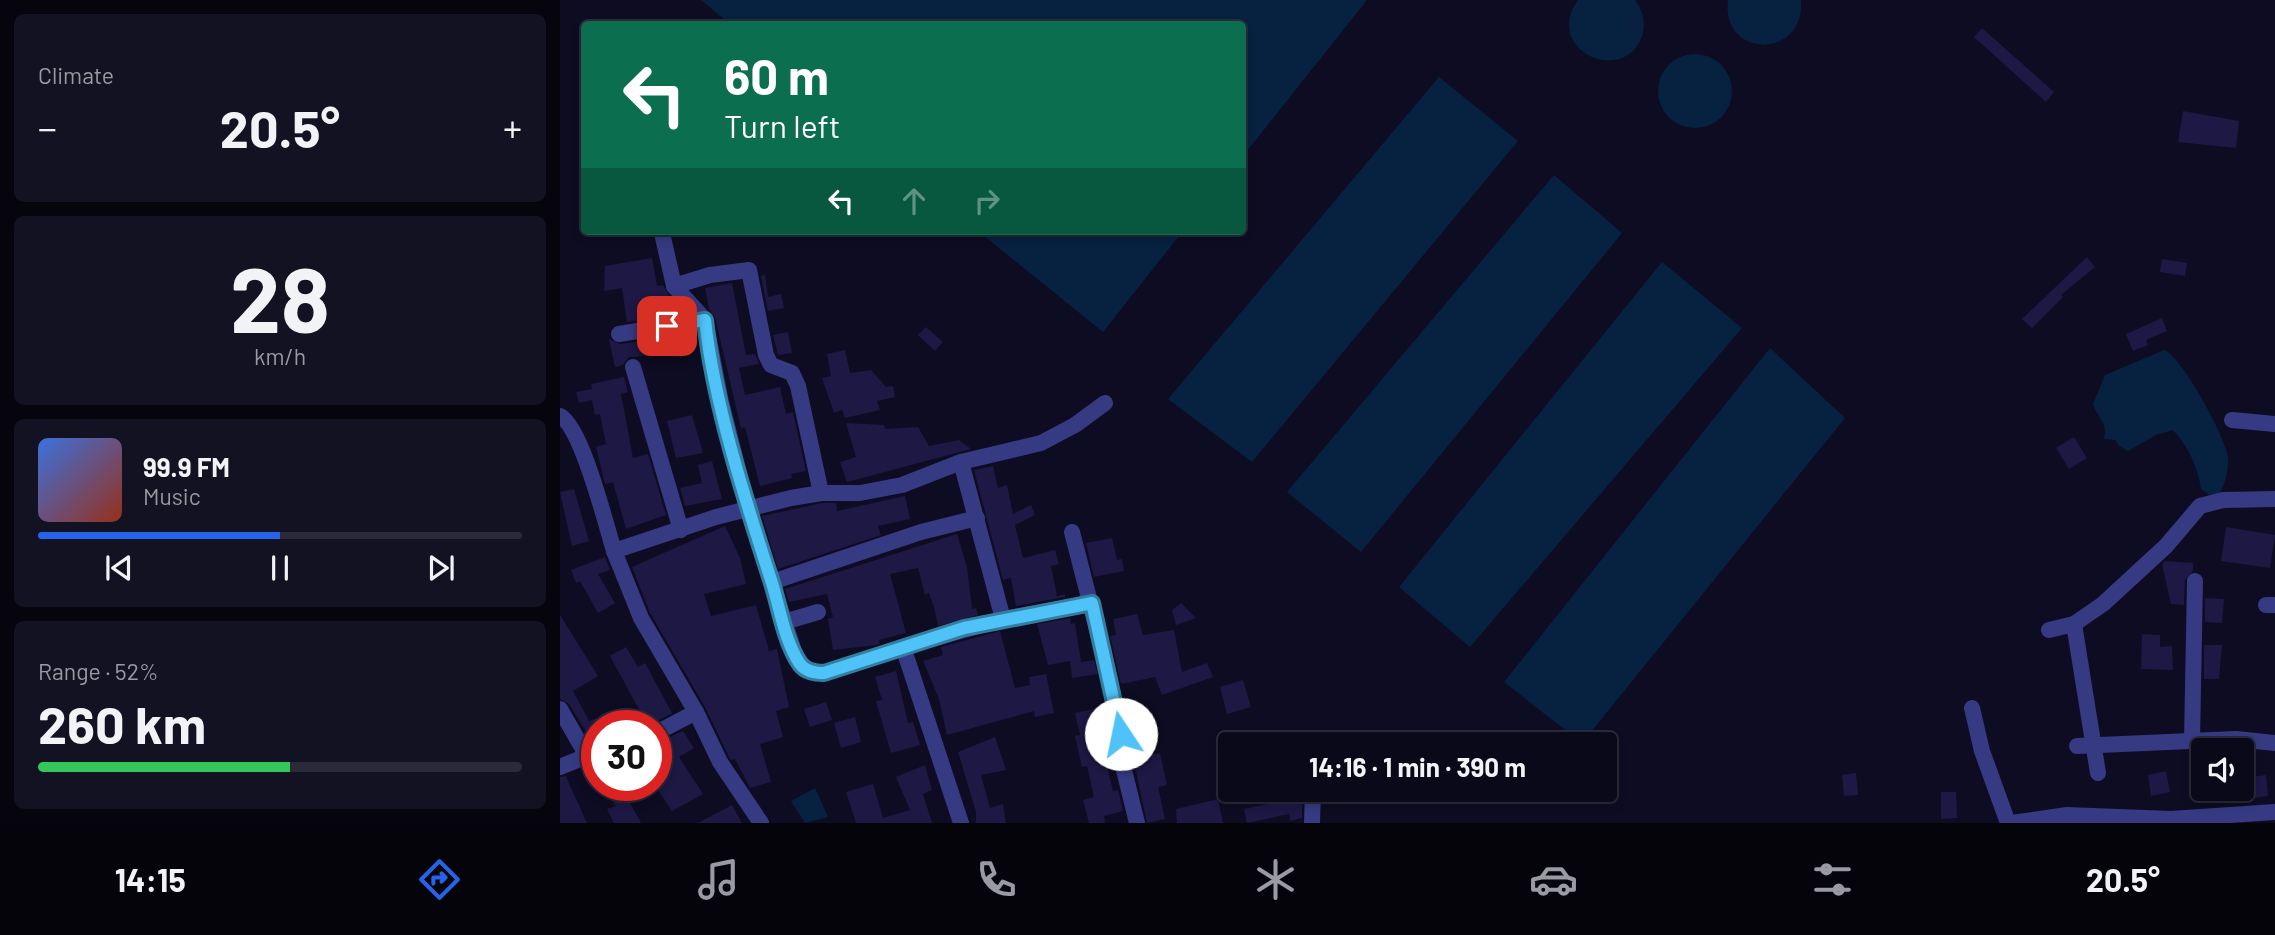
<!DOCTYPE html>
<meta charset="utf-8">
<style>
body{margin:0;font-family:Barlow,sans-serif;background:#131223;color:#f1f3f6;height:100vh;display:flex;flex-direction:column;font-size:26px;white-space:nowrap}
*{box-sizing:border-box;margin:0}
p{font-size:23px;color:#999aa2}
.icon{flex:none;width:38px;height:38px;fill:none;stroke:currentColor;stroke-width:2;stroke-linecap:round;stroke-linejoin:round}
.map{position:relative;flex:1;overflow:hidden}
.side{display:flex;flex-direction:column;gap:14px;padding:14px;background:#06050e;width:560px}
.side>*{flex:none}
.banner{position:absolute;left:21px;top:21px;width:665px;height:214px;border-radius:7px;box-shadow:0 4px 10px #0003,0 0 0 2px #2a2a39;background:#0b6e4f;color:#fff;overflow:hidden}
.buttons{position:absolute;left:1631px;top:738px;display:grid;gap:14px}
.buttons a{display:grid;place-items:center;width:63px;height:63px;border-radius:7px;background:#0a091a;box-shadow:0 4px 10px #0003,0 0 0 2px #2a2a39;font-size:35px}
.speed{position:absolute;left:21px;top:710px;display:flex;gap:14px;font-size:35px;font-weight:700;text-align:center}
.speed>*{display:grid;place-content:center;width:91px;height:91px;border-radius:50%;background:#0a091a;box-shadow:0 4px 10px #0003,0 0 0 2px #2a2a39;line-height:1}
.speed .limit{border:10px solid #d22;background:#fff;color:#111}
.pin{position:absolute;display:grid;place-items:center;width:60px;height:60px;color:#fff;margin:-30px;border-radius:14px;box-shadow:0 4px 10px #0006}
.me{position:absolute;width:77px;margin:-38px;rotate:349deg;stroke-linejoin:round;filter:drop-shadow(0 0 5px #0008)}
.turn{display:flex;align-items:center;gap:24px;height:147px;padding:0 28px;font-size:32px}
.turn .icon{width:91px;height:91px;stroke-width:2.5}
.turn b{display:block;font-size:49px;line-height:60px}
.lanes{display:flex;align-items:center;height:66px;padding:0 28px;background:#0003;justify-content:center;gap:35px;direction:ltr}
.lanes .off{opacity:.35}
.big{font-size:52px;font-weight:700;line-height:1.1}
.side .tile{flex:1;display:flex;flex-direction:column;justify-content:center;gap:10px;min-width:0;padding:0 24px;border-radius:10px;background:#131223}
.side .dial{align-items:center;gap:0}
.dial b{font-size:91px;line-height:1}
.song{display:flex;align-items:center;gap:21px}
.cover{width:84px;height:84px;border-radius:10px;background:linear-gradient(135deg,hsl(220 70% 55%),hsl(10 70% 35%))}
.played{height:7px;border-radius:4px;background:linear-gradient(90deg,#2563eb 50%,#2a2a39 50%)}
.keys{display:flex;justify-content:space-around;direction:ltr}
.heat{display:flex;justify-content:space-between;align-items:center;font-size:38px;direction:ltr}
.charge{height:10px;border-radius:5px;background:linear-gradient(90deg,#34c759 52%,#2a2a39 0)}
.trip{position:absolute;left:658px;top:732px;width:399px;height:70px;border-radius:7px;background:#0a091a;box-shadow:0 4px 10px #0003,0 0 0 2px #2a2a39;font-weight:700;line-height:70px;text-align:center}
.dock{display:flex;height:112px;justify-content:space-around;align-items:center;background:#04040a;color:#999aa2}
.dock .icon{width:49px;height:49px}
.dock .active{color:#2563eb}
.dock b{font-size:32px;color:#f1f3f6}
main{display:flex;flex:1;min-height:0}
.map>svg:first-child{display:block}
</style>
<main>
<section class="side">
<div class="tile"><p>Climate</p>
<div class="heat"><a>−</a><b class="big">20.5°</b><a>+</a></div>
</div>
<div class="tile dial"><b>28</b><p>km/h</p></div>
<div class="tile">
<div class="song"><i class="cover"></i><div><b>99.9 FM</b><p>Music</p></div></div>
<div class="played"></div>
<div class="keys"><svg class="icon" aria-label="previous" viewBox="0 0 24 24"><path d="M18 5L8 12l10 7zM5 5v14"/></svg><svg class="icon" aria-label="pause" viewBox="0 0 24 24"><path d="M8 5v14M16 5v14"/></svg><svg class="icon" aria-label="next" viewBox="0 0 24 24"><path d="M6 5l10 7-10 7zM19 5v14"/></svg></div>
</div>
<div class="tile"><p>Range · 52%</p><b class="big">260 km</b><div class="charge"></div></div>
</section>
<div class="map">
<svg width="1715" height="823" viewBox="0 0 1715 823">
<rect width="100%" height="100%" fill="#0e0c22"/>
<g fill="#072140">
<path d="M141 0H807L683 156 682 24H170Z"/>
<path d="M1018 0H1075C1083 11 1086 23 1082 36 1064 87 982 50 1018 0Z"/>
<path d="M1168 0H1241C1245 61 1160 58 1168 0Z"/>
<circle cx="1135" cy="91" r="37"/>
<path d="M879 77 958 141 692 462 608 399Z"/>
<path d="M994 175 1062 233 801 552 727 492Z"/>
<path d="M418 231H623L543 332Z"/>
<path d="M1102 262 1182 328 910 647 839 587Z"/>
<path d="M1210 348 1285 418 1022 743 944 682Z"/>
<path d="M1604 350C1621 355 1666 438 1668 457 1669 468 1665 486 1659 494L1649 495 1641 489C1638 467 1628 446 1613 430L1596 435 1568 451 1558 445 1556 440 1544 439C1548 421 1538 419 1533 404L1545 375Z"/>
<path d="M255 788 268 817 245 823 231 801Z"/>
</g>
<g fill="#1d1844">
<path d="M1422 28 1494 92 1486 102 1414 37Z"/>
<path d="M1623 111 1679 121 1676 148 1618 142Z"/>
<path d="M1527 257 1535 267 1501 295 1503 297 1472 328 1462 319Z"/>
<path d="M92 258 97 286 103 285 114 304 80 310 82 320 67 322 62 288 44 291 45 266Z"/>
<path d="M1602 259 1627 263 1625 276 1600 272Z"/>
<path d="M205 275 208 297 221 294 224 308 208 311 201 276Z"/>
<path d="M172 283 186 355 195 354 199 364 179 368 185 395 220 387 226 414 233 412 246 471 231 474 232 478 200 486 185 427 181 428 155 318 149 309 145 288Z"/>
<path d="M1602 318 1607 331 1586 340 1588 345 1573 351 1566 334Z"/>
<path d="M366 327 383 342 375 351 358 335Z"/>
<path d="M228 332 232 353 218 355 213 335Z"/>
<path d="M49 339 60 344 84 341 87 356 69 357 63 365 55 367Z"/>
<path d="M285 350 290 373 311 370 326 387 333 386 335 397 317 401 320 410 285 418 282 410 274 413 262 378 271 376 267 354Z"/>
<path d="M64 377 68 392 61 394 73 458 88 454 106 515 66 529 53 482 45 484 36 447 46 444 40 414 35 415 32 400 19 403 16 392 32 389 31 384Z"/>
<path d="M132 415 143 453 116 458 107 421Z"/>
<path d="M286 423 324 425 325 429 358 427 369 446 399 440 411 449 287 482 280 462 296 457Z"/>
<path d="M1514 437 1527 458 1509 469 1496 448Z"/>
<path d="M152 461 162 499 125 506 120 488 142 483 138 465Z"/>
<path d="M433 466 438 488 447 485 453 514 471 505 475 515 455 525 463 558 495 550 499 564 491 566 497 596 505 594V597L456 606 451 578 443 580 414 470Z"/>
<path d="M14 489 29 541 12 546 0 492Z"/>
<path d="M345 496 350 519 318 526 321 535 218 569 202 516 262 503H276L277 511Z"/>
<path d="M165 526 180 558 186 584 144 594 151 616 196 605 209 651 217 649 229 707 216 711 223 737 200 744 211 782 190 788 175 759 171 760 169 757 145 707 90 613 72 567Z"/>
<path d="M1666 527 1715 535 1710 568 1661 561Z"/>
<path d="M397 534 407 567 412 609 416 608 418 615 378 626 374 607 369 593 365 595 358 568 330 574 346 633 319 640 320 644 316 645 273 650 268 619 273 617 267 594 229 602 225 589Z"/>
<path d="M552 538 557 560 562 559 564 571 534 577 526 543Z"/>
<path d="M45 557 50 570 38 574 55 603 38 613 20 581 16 583 11 570Z"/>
<path d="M1605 561 1633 563V571L1625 580 1624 605 1611 604 1602 564Z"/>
<path d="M1645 598 1664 599 1662 623 1645 622Z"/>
<path d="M621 603 636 618 616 625 612 610Z"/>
<path d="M577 614 583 635 614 630 622 672 647 663 653 677 602 695 595 677 561 684 550 636 556 635 553 619Z"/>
<path d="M0 615 38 676 13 691 29 721 37 718V749L9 704 0 699Z"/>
<path d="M510 618 511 624 515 623 521 662 534 660 538 674 512 678 510 661 488 665 477 624Z"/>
<path d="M440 631 455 688 470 685 469 677 486 674 494 713 475 717 474 711 387 735 379 699 363 661 383 655 381 647Z"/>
<path d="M1582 634 1600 635V647L1612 646 1613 670 1581 669Z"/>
<path d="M1644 645H1662L1659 679H1644Z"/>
<path d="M66 647 78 667 85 663 112 713 88 726H80L74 717 81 713 50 656Z"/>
<path d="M336 671 348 723 353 722 360 745 331 753 316 701 322 700 315 677Z"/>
<path d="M683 680 691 707 667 714 660 687Z"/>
<path d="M266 702 272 720 250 727 244 709Z"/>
<path d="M544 707 552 760 546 762 553 791 558 790 563 811 544 816 545 823H529L523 800 534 797 527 766 522 767 515 736 520 735 515 713Z"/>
<path d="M295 717 301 742 281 748 274 723Z"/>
<path d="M123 731 134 748 119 757 143 794 112 811 96 787V743Z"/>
<path d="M435 737 446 770 421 775 430 808 443 804 446 823H416V812L398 752Z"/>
<path d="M600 753 607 785 598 787 605 819 587 823 573 757Z"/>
<path d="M365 765 372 790 363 794 372 823H296L286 792 313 784 323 818 350 810 336 777Z"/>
<path d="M1606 771 1610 792 1591 796 1588 775Z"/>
<path d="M1296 773 1298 795 1284 796 1282 775Z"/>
<path d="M1706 775 1708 796 1683 799 1682 778Z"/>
<path d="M6 776 11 788 27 823H0V777Z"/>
<path d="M42 786H61L81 823H54L47 809 56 806Z"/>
<path d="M723 789H742V818L730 821 729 814 687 823 684 809 726 800Z"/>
<path d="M1381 792H1396L1397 818 1381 819Z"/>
<path d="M658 799 663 823H617L616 809Z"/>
<path d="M172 805 182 823H138Z"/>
</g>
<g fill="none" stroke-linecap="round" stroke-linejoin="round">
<g stroke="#363a83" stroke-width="16">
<path d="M102 233 114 286 150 275 189 270 206 355 211 365 232 373 238 386 261 493"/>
<path d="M114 286 145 320"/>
<path d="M59 334 145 320 161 402 191 520 234 651C241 665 247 673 264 673L343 647 401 823"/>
<path d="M73 367 121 530"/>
<path d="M0 416C22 427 46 525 54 551L156 517 231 498 261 493H300L342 485 401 462 481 443 515 425 545 403"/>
<path d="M1672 420 1715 424"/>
<path d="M401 462 443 619 532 603"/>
<path d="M512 532 550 680 564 770 577 823"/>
<path d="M54 551 81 618 136 712 160 762 201 823"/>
<path d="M212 582 361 532 417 518"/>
<path d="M1706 605H1715"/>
<path d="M224 622 258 612"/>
<path d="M1514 624 1538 773"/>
<path d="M1489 630 1514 624 1543 604 1606 546 1640 506 1663 500 1715 499"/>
<path d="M343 647 443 619"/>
<path d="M1412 708 1422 751 1448 823"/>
<path d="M0 709 27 756"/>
<path d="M96 733 136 712"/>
<path d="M1632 740 1635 581"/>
<path d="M1517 746 1676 739 1715 743"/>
<path d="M0 767 27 756 37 761"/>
<path d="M752 823 753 789"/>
<path d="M1452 823 1507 815 1611 819 1715 812"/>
</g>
</g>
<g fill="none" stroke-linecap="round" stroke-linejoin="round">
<defs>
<path id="route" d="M107 326 145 320C154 404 186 502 212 583 220 609 225 642 240 664 246 672 255 673 264 673L404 628 532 603 561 734"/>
</defs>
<use href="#route" stroke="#337fa1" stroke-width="18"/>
<use href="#route" stroke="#4fc3f7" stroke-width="12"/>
</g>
</svg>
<div class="buttons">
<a><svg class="icon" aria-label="sound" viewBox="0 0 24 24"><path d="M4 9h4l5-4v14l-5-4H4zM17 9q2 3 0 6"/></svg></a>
</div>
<div class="speed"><div class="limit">30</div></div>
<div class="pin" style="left:107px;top:326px;background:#d93025"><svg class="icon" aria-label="arrive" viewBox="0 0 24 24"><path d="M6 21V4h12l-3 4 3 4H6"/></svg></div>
<svg class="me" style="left:561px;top:734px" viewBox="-20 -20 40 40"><circle r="19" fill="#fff"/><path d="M0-13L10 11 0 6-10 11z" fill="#4fc3f7"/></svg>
<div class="trip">14:16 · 1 min · 390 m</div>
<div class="banner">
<div class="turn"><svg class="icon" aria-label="left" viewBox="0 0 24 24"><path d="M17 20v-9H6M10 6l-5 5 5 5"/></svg><div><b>60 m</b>Turn left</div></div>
<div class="lanes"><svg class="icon" aria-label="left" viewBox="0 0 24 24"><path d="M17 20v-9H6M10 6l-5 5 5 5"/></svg><svg class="icon off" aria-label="ahead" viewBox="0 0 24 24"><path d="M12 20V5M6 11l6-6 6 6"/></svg><svg class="icon off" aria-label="right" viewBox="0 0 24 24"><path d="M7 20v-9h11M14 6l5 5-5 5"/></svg></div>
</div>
</div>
</main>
<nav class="dock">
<b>14:15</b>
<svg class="icon active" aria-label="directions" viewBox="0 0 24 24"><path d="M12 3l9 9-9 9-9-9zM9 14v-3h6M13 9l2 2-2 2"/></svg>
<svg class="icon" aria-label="music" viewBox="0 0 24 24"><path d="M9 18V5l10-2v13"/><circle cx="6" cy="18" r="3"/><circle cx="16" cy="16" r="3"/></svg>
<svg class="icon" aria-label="phone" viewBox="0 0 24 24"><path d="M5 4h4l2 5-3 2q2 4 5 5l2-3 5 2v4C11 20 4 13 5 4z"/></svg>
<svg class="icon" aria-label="climate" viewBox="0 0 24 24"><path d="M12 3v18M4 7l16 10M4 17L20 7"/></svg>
<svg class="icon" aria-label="car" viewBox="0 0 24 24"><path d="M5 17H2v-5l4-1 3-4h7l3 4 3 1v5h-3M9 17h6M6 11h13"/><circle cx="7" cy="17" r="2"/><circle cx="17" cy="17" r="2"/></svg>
<svg class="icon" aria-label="filters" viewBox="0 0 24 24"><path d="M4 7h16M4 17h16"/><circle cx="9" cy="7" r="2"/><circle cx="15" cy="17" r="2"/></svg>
<b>20.5°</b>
</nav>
